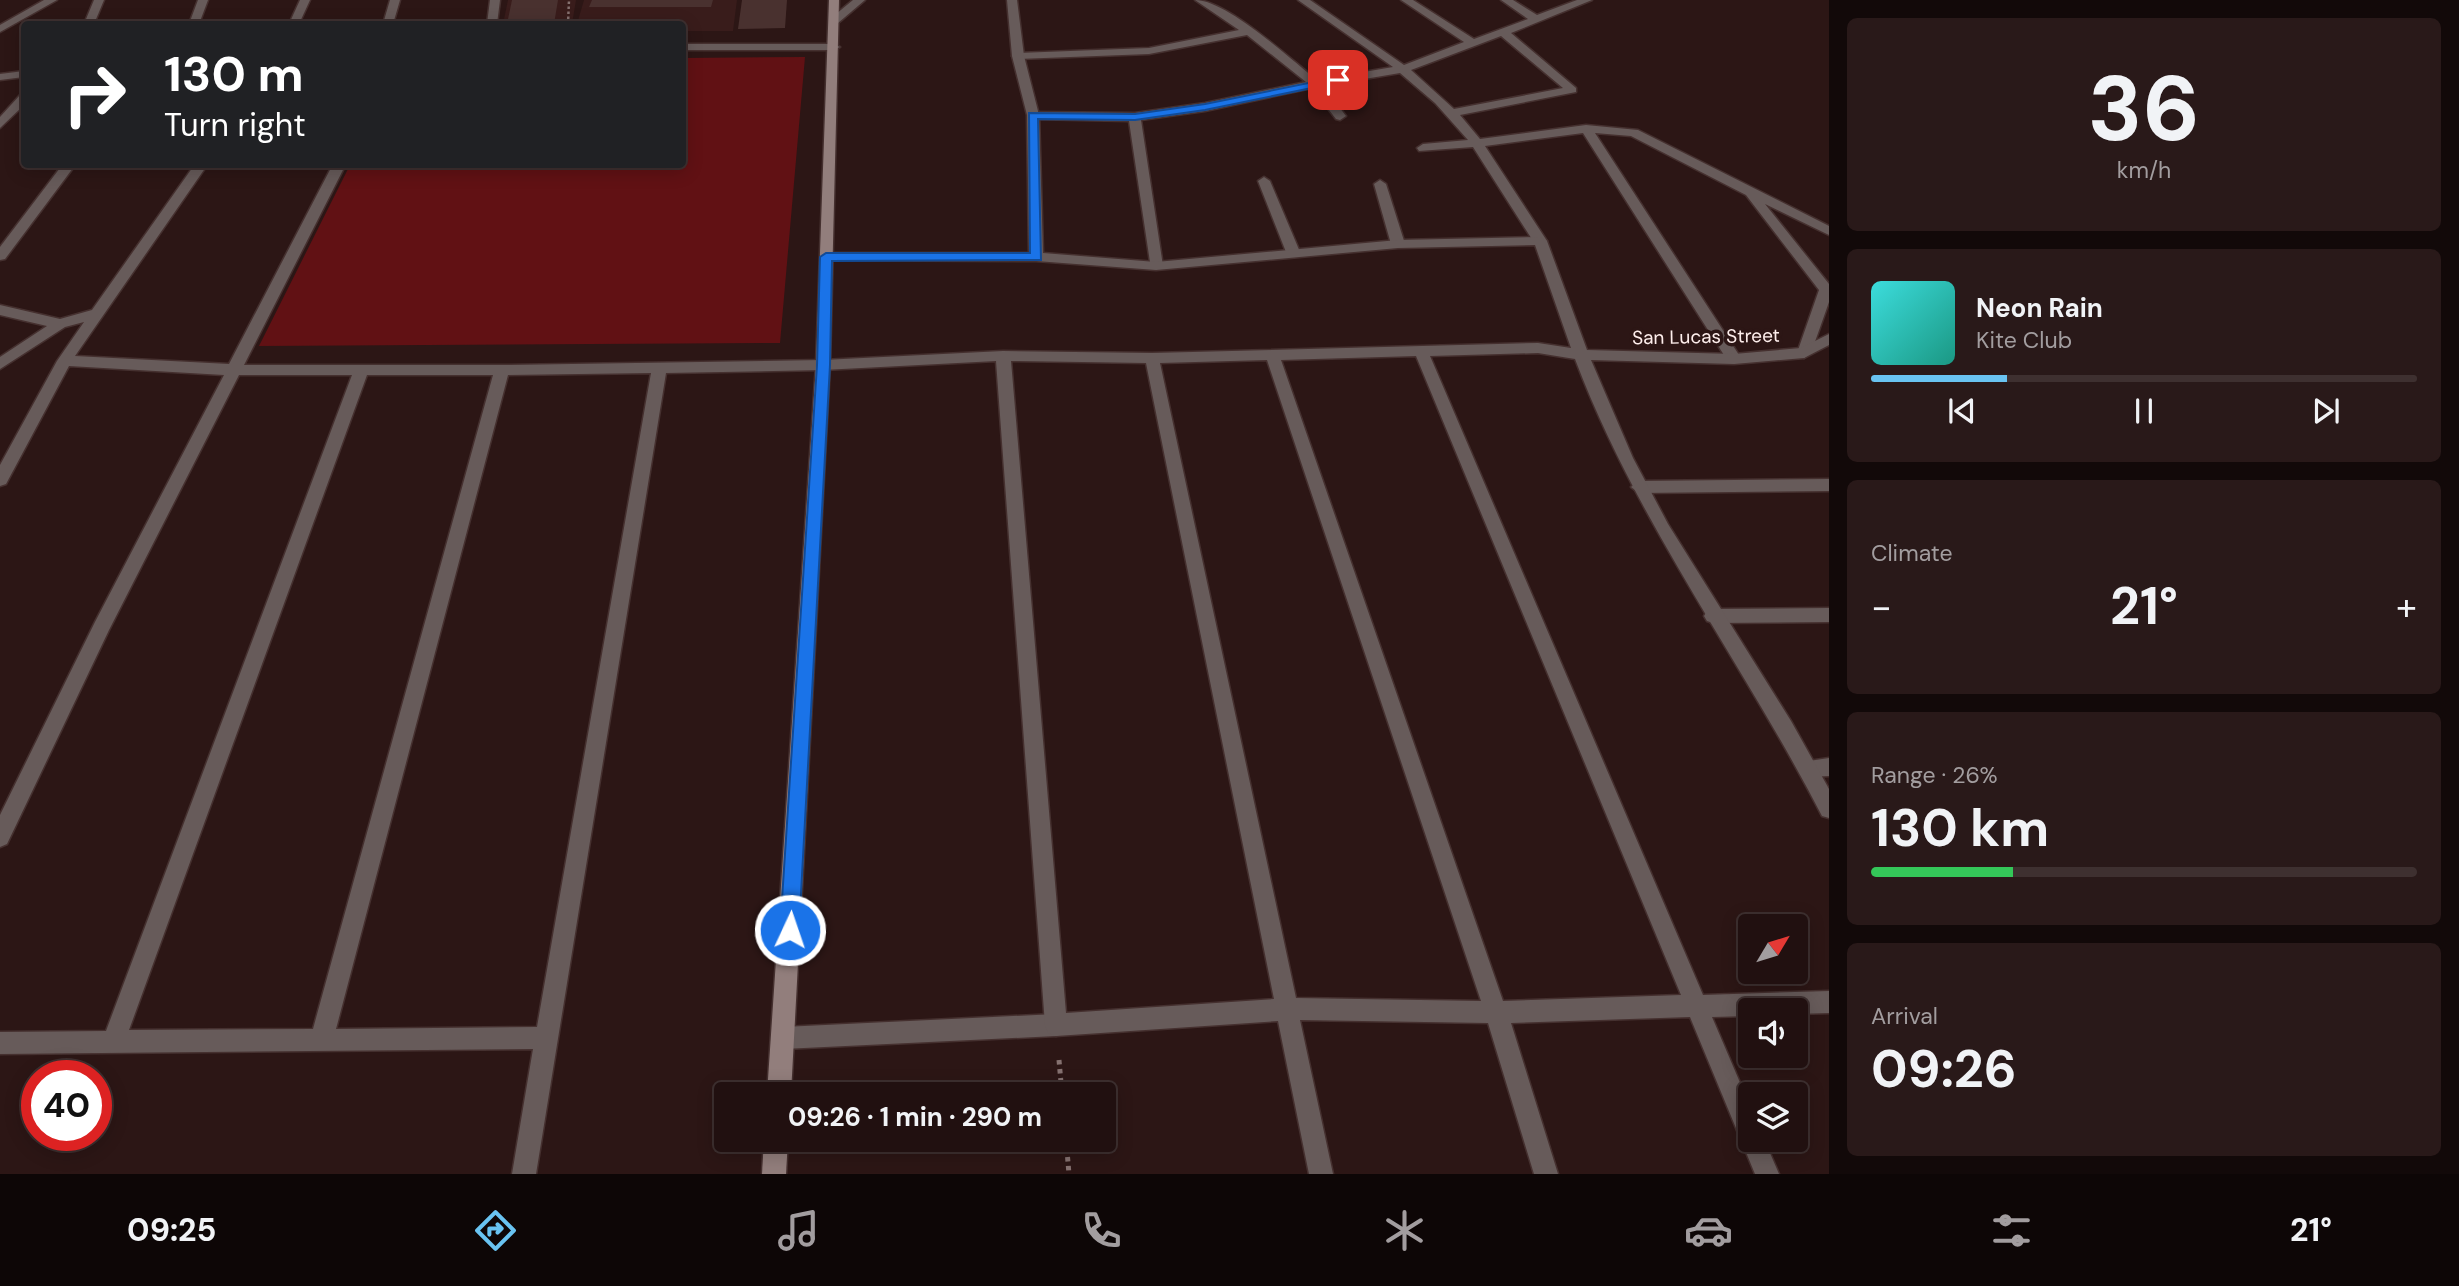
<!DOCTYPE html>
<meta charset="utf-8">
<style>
body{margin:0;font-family:"DM Sans",sans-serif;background:#291919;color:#f1f3f6;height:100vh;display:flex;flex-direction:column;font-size:26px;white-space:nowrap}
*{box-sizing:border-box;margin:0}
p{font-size:23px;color:#a29d9f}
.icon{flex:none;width:38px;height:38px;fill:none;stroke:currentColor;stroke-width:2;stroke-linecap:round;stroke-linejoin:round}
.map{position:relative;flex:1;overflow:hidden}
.side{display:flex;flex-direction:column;gap:18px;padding:18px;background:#120909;width:630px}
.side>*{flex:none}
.guide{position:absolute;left:21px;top:21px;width:665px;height:147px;border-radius:7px;box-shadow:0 4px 18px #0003,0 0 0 2px #3e3030;background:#202124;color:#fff;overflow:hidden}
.needle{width:46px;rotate:52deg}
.buttons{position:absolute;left:1738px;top:914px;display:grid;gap:14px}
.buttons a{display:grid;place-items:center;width:70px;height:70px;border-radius:7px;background:#211010;box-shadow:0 4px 18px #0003,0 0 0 2px #3e3030;font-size:35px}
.speed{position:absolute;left:21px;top:1060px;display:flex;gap:14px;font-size:35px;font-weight:700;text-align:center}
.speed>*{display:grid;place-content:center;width:91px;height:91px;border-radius:50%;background:#211010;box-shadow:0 4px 18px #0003,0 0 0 2px #3e3030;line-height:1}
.speed .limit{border:10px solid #d22;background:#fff;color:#111}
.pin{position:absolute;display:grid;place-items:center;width:60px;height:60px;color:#fff;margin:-30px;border-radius:14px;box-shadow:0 4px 10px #0006}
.me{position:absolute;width:77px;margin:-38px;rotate:3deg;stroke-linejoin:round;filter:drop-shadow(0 0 5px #0008)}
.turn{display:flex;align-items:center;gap:24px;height:147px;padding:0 28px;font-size:32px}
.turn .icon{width:91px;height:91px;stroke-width:2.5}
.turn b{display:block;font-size:49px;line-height:60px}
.big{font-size:52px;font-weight:700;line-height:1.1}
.side .card{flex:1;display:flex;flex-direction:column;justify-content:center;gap:10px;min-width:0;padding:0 24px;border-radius:10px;background:#291919}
.side .dial{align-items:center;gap:0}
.dial b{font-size:91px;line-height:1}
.song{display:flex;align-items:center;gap:21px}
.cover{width:84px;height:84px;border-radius:10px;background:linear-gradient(135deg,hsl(180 70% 55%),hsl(170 70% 35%))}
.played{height:7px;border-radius:4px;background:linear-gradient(90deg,#69c3f1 25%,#3e3030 25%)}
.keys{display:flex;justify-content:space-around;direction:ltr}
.heat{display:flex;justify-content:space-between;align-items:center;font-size:38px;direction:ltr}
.charge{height:10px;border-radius:5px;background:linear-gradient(90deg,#34c759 26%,#3e3030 0)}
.trip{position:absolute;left:714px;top:1082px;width:402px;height:70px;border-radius:7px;background:#211010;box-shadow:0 4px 18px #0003,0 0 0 2px #3e3030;font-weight:700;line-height:70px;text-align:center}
.tab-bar{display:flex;height:112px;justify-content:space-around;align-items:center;background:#0d0606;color:#a29d9f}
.tab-bar .icon{width:49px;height:49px}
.tab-bar .current{color:#69c3f1}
.tab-bar b{font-size:32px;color:#f1f3f6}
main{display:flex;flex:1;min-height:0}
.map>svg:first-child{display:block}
</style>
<main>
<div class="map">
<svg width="1829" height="1174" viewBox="0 0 1829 1174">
<rect width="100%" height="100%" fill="#2c1615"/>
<g fill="#391c1b">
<path d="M508 0H576L572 24H503Z"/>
<path d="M584 0H737L733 31H683L682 24H577Z"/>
</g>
<path fill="#611114" d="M805 57 780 343 259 346 350 165 682 164 683 58Z"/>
<g fill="#49312f">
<path d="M512 0H558L554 24H507Z"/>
<path d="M592 0H713L711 7H589Z"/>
<path d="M742 0H787L785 28 738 29Z"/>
</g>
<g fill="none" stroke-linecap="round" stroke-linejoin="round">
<defs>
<g id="lane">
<path d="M1195 0C1227 0 1290 59 1317 80L1393 67 1298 0H1310L1404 65 1464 42 1401 0H1413L1474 39 1528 19 1501 0H1513L1537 15 1577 0H1592L1511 33 1576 88V92L1460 115 1480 139 1586 125 1638 130 1829 226V235L1765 204 1829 284V302L1811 353 1804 358 1797 353 1819 290 1746 195 1631 136 1595 133 1739 355V363H1729L1583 133 1485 146 1547 241 1545 244H1535L1473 147 1419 151 1417 148 1423 144 1468 140 1435 103 1400 73 1323 86 1346 116 1340 120 1336 119 1312 88 1205 111 1141 120 1163 266 1161 269H1151L1129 121 1033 119 1029 118V112L1135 113 1205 103 1306 82 1247 35 1149 54 1018 59 1012 56 1018 53 1149 48 1239 30ZM1501 36 1563 88 1454 109 1411 70Z"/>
<path d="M1264 177 1270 181 1300 252 1298 255H1288L1286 252 1258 181Z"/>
<path d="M1380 180 1386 184 1405 244 1403 247H1393L1391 244 1374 184Z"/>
<path d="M1829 479V491L1639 493 1631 487 1639 481Z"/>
<path d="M1829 608V622L1713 623 1707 621 1704 616 1707 611 1713 609Z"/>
<path d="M1829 758V776L1809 777 1802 774 1799 768 1802 762Z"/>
<path d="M1056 1014 1064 1017 1067 1025 1064 1033 1056 1036 783 1049 775 1046 772 1038 775 1030 783 1027Z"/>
</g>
<g id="street">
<path d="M44 0H57L0 32V25Z"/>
<path d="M94 0H104L94 24H84Z"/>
<path d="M198 0H208L199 24H189Z"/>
<path d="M300 0H310L299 24H289Z"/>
<path d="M390 0H400L393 24H383Z"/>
<path d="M490 0H500L497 24H487Z"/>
<path d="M853 0H865L838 23H830V19Z"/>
<path d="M1007 0H1017L1024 56 1039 115 1043 253 1156 262 1398 240 1540 237 1547 241 1587 350 1734 354 1801 348 1829 334V345L1804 358 1734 364 1591 360 1633 458 1668 524 1791 721 1829 789V818L1822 816C1742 661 1637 523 1575 359L1538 353 1430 356 1703 995 1829 991V1013L1796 1014V1010H1750V1016L1712 1017 1750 1106V1139H1764L1779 1174H1755L1690 1017 1511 1023 1558 1174H1534L1488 1023 1300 1020 1333 1174H1309L1278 1021 1056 1036 1048 1033 1045 1025 996 361 823 370 666 373 536 1174H512L533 1049 0 1054V1032L106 1031 352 375H239L109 630 7 844 0 847V815L95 622 224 375 69 366 6 484 0 486V465L57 361 84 322 65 327 0 369V357L47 326 0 315V305L60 319 92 310 195 164H208L75 356 229 364 333 164H346L244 365H502L823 360 1003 351 1152 353 1538 343 1571 348 1535 245 1398 248 1156 270 1036 261 821 260V254L826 253H1029L1027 115 1012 56ZM1416 356 1681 995 1503 1001 1281 360ZM1267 360 1481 1001 1296 998 1160 363ZM1011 361 1146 363 1274 999 1066 1013ZM651 373 537 1027 336 1029 508 375ZM367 375H493L313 1029 129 1030Z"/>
<path d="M682 44H834L840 47 834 50H682Z"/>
<path d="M24 71V77L0 80V74Z"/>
<path d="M20 95H24V105L0 128V117Z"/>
<path d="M63 164H76L5 259 0 260V247Z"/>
</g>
<g id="secondary">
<path d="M829 0H839L830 365 791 1094H767L816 365Z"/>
<path d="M764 1139H788L786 1174H762Z"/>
</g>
</defs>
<use href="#lane" stroke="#45302f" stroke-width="3"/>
<use href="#street" stroke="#45302f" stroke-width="3"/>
<use href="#secondary" stroke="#45302f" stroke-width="3"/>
<path stroke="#857170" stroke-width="2.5" stroke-dasharray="2.5 2.5" stroke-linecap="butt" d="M568 24 569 0"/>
<g stroke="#857170" stroke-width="5" stroke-dasharray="4.5 4.5" stroke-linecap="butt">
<path d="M1059 1060 1062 1094"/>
<path d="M1066 1139 1069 1174"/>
</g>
<use href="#lane" fill="#675b5a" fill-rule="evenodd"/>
<use href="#street" fill="#675b5a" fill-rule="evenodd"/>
<use href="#secondary" fill="#927e7c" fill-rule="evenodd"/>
</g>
<path fill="#1a73e8" stroke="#114b97" stroke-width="2" d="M1338 77 1341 78V82L1205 110 1135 120 1038 119 1041 260 832 261 830 365 799 930 797 937 790 940 783 937 780 930 817 365 820 257 826 253H1030L1029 113 1135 114 1205 104Z"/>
<g text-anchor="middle" stroke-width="7" stroke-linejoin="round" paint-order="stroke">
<g font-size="19" fill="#feeeec" stroke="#2c1615">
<text transform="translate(1706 336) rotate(-1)" y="7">San Lucas Street</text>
</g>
</g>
</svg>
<div class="buttons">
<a><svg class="needle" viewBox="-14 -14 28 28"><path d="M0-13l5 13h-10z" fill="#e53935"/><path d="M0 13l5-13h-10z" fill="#a29d9f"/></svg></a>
<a><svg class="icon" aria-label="sound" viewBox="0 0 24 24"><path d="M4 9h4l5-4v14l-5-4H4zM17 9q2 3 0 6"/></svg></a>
<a><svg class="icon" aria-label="layers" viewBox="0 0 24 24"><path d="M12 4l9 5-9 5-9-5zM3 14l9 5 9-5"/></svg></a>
</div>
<div class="speed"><div class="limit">40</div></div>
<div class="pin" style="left:1338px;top:80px;background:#d93025"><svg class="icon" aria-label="arrive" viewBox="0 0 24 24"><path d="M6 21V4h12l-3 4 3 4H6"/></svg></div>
<svg class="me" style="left:790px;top:930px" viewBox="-20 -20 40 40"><circle r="17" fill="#1a73e8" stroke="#fff" stroke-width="3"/><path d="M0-11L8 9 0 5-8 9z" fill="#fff"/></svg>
<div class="trip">09:26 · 1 min · 290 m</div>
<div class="guide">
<div class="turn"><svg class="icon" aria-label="right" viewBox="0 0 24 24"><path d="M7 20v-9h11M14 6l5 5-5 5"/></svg><div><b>130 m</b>Turn right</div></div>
</div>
</div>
<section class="side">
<div class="card dial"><b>36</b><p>km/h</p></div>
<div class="card">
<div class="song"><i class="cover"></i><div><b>Neon Rain</b><p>Kite Club</p></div></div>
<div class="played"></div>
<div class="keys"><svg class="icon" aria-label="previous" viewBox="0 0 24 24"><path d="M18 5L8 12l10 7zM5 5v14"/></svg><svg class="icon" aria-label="pause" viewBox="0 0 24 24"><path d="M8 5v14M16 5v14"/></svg><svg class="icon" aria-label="next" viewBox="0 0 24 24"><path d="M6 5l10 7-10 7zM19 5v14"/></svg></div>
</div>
<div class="card"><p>Climate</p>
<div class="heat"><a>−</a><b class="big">21°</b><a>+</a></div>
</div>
<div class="card"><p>Range · 26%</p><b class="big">130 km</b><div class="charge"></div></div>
<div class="card"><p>Arrival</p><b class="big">09:26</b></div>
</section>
</main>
<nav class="tab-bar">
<b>09:25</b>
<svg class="icon current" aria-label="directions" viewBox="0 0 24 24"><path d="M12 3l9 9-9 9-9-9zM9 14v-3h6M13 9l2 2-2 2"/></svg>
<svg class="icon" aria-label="music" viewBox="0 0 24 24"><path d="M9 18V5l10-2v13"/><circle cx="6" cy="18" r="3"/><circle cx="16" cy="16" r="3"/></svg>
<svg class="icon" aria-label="phone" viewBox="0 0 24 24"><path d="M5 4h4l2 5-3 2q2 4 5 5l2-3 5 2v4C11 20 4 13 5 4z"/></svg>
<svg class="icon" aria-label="climate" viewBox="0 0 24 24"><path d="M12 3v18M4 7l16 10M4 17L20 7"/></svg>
<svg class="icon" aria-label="car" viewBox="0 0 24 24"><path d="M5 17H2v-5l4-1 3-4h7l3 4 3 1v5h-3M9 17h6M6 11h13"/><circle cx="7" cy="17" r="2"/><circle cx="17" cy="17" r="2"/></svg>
<svg class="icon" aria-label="filters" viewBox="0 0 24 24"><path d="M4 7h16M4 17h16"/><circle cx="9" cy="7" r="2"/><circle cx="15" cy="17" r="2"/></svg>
<b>21°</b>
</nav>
